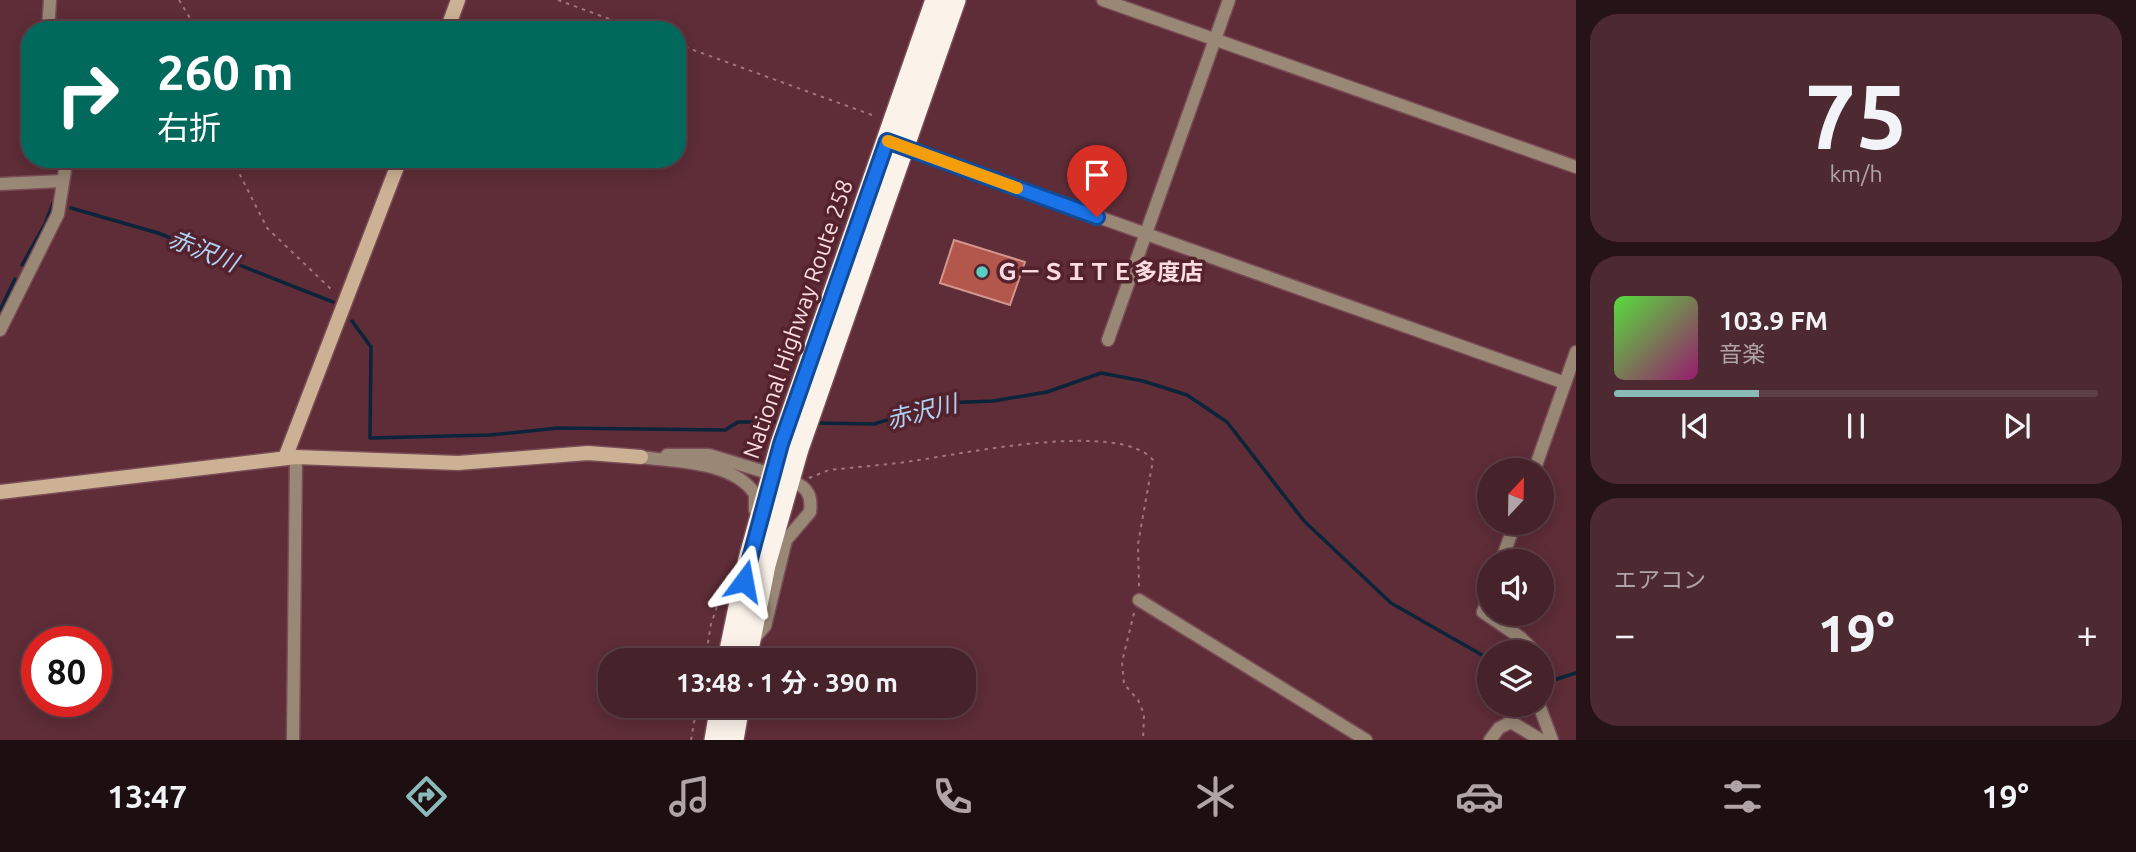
<!DOCTYPE html>
<html lang="ja">
<meta charset="utf-8">
<style>
body{margin:0;font-family:Ubuntu,"Noto Sans JP",sans-serif;background:#4d2a32;color:#f1f3f6;height:100vh;display:flex;flex-direction:column;font-size:26px;white-space:nowrap}
*{box-sizing:border-box;margin:0}
p{font-size:23px;color:#b0a4a8}
.icon{flex:none;width:38px;height:38px;fill:none;stroke:currentColor;stroke-width:2;stroke-linecap:round;stroke-linejoin:round}
.map{position:relative;flex:1;overflow:hidden}
.details{display:flex;flex-direction:column;gap:14px;padding:14px;background:#261317;width:560px}
.details>*{flex:none}
.hud{position:absolute;left:21px;top:21px;width:665px;height:147px;border-radius:28px;box-shadow:0 4px 18px #0003,0 0 0 2px #5e3f47;background:#00695c;color:#fff;overflow:hidden}
.needle{width:46px;rotate:22deg}
.tools{position:absolute;left:1477px;top:458px;display:grid;gap:14px}
.tools a{display:grid;place-items:center;width:77px;height:77px;border-radius:50%;background:#46222a;box-shadow:0 4px 18px #0003,0 0 0 2px #5e3f47;font-size:35px}
.speed{position:absolute;left:21px;top:626px;display:flex;gap:14px;font-size:35px;font-weight:700;text-align:center}
.speed>*{display:grid;place-content:center;width:91px;height:91px;border-radius:50%;background:#46222a;box-shadow:0 4px 18px #0003,0 0 0 2px #5e3f47;line-height:1}
.speed .limit{border:10px solid #d22;background:#fff;color:#111}
.pin{position:absolute;display:grid;place-items:center;width:60px;height:60px;color:#fff;margin:-72px -30px;border-radius:50% 50% 50% 0;rotate:-45deg;box-shadow:0 0 7px #0007}
.pin .icon{rotate:45deg}
.me{position:absolute;width:77px;margin:-38px;rotate:13deg;stroke-linejoin:round;filter:drop-shadow(0 0 5px #0008)}
.turn{display:flex;align-items:center;gap:24px;height:147px;padding:0 21px;font-size:32px}
.turn .icon{width:91px;height:91px;stroke-width:2.5}
.turn b{display:block;font-size:49px;line-height:60px}
.big{font-size:52px;font-weight:700;line-height:1.1}
.details .widget{flex:1;display:flex;flex-direction:column;justify-content:center;gap:10px;min-width:0;padding:0 24px;border-radius:28px;background:#4d2a32}
.details .dial{align-items:center;gap:0}
.dial b{font-size:91px;line-height:1}
.song{display:flex;align-items:center;gap:21px}
.cover{width:84px;height:84px;border-radius:10px;background:linear-gradient(135deg,hsl(110 70% 55%),hsl(320 70% 35%))}
.played{height:7px;border-radius:4px;background:linear-gradient(90deg,#8bbbb9 30%,#5e3f47 30%)}
.keys{display:flex;justify-content:space-around;direction:ltr}
.heat{display:flex;justify-content:space-between;align-items:center;font-size:38px;direction:ltr}
.trip{position:absolute;left:598px;top:648px;width:378px;height:70px;border-radius:28px;background:#46222a;box-shadow:0 4px 18px #0003,0 0 0 2px #5e3f47;font-weight:700;line-height:70px;text-align:center}
.tabs{display:flex;height:112px;justify-content:space-around;align-items:center;background:#1c0e11;color:#b0a4a8}
.tabs .icon{width:49px;height:49px}
.tabs .on{color:#8bbbb9}
.tabs b{font-size:32px;color:#f1f3f6}
main{display:flex;flex:1;min-height:0}
.map>svg:first-child{display:block}
</style>
<main>
<div class="map">
<svg width="1576" height="740" viewBox="0 0 1576 740">
<rect width="100%" height="100%" fill="#5e2d38"/>
<g fill="none" stroke-linecap="round" stroke-linejoin="round">
<g stroke="#0c2439" stroke-width="3.5">
<path d="M71 208 158 233 333 302"/>
<path d="M22 265 45 224 53 203"/>
<path d="M0 310 15 279"/>
<path d="M352 321 371 347 370 438 490 435 558 428 725 430 738 422H780"/>
<path d="M816 423 874 424 942 403 993 401 1047 392 1101 373 1143 381 1187 395 1227 422 1304 521 1391 603 1489 659"/>
<path d="M1542 679H1557L1576 673"/>
</g>
</g>
<path fill="#b3564c" stroke="#d1968e" stroke-width="2" d="M954 240 1025 262 1010 305 940 283Z"/>
<g fill="none" stroke-linecap="round" stroke-linejoin="round">
<defs>
<g id="street">
<path d="M1103 0 1576 167"/>
<path d="M48 30 50 0"/>
<path d="M899 146 1565 383"/>
<path d="M0 184 61 181"/>
<path d="M0 330 58 214 65 170 64 159"/>
<path d="M1108 340 1229 0"/>
<path d="M667 455H709L765 472"/>
<path d="M641 457C676 462 733 461 755 494V510"/>
<path d="M1534 471 1576 352"/>
<path d="M1501 562 1515 523"/>
<path d="M1489 596 1483 612 1521 638 1536 653"/>
<path d="M1139 600 1366 740"/>
<path d="M752 641 765 626 786 540 810 512C812 496 808 488 794 482"/>
<path d="M1539 705 1552 740"/>
<path d="M293 740 296 457"/>
<path d="M1490 740 1499 728 1511 722 1541 740"/>
</g>
<g id="secondary">
<path d="M447 30 458 0"/>
<path d="M285 458 400 159"/>
<path d="M0 492 296 457 458 463 588 453 641 457"/>
</g>
<g id="highway">
<path d="M728 660 749 559 781 444 936 0"/>
<path d="M746 660 765 565 798 449 955 0"/>
<path d="M715 740 721 705"/>
<path d="M733 740 739 705"/>
</g>
</defs>
<use href="#street" stroke="#7a4c56" stroke-width="15"/>
<use href="#secondary" stroke="#7a4c56" stroke-width="17"/>
<use href="#highway" stroke="#7a4c56" stroke-width="24"/>
<g stroke="#9f757d" stroke-width="2" stroke-dasharray="3.5 5" stroke-linecap="butt">
<path d="M179 0 197 30"/>
<path d="M558 0 639 30"/>
<path d="M677 44 872 115"/>
<path d="M232 159 267 228 334 292"/>
<path d="M809 478 829 470C857 467 885 465 913 461 961 454 1120 420 1153 460L1138 544 1139 587"/>
<path d="M1134 613 1122 662 1124 684 1138 700 1144 714 1143 740"/>
<path d="M705 660 711 624 728 575"/>
<path d="M691 740 697 705"/>
</g>
<use href="#street" stroke="#998876" stroke-width="12"/>
<use href="#secondary" stroke="#ccb195" stroke-width="14"/>
<use href="#highway" stroke="#fbf3ea" stroke-width="21"/>
</g>
<g fill="none" stroke-linecap="round" stroke-linejoin="round">
<defs>
<path id="route" d="M744 581 781 444 887 141 1097 217"/>
</defs>
<use href="#route" stroke="#114b97" stroke-width="18"/>
<use href="#route" stroke="#1a73e8" stroke-width="12"/>
<path stroke="#f59e0b" stroke-width="12" d="M888 141 1017 188"/>
</g>
<circle fill="#56cec4" stroke="#53222d" stroke-width="2.5" cx="982" cy="272" r="7"/>
<g text-anchor="middle" stroke-width="7" stroke-linejoin="round" paint-order="stroke">
<g font-size="23" font-weight="bold" fill="#fcdce0" stroke="#53222d" text-anchor="start">
<text x="996" y="280">Ｇ－ＳＩＴＥ多度店</text>
</g>
<g font-size="23" fill="#fcdce0" stroke="#53222d">
<text transform="translate(798 319) rotate(-71)" y="8">National Highway Route 258</text>
</g>
<g font-size="24" font-style="italic" fill="#afd3f6" stroke="#53222d">
<text transform="translate(203 251) rotate(22)" y="8">赤沢川</text>
<text transform="translate(922 412) rotate(-14)" y="8">赤沢川</text>
</g>
</g>
</svg>
<div class="tools">
<a><svg class="needle" viewBox="-14 -14 28 28"><path d="M0-13l5 13h-10z" fill="#e53935"/><path d="M0 13l5-13h-10z" fill="#b0a4a8"/></svg></a>
<a><svg class="icon" aria-label="sound" viewBox="0 0 24 24"><path d="M4 9h4l5-4v14l-5-4H4zM17 9q2 3 0 6"/></svg></a>
<a><svg class="icon" aria-label="layers" viewBox="0 0 24 24"><path d="M12 4l9 5-9 5-9-5zM3 14l9 5 9-5"/></svg></a>
</div>
<div class="speed"><div class="limit">80</div></div>
<div class="pin" style="left:1097px;top:217px;background:#d93025"><svg class="icon" aria-label="arrive" viewBox="0 0 24 24"><path d="M6 21V4h12l-3 4 3 4H6"/></svg></div>
<svg class="me" style="left:744px;top:581px" viewBox="-20 -20 40 40"><path d="M0-17L14 15 0 8-14 15z" fill="#1a73e8" stroke="#fff" stroke-width="4"/></svg>
<div class="trip">13:48 · 1 分 · 390 m</div>
<div class="hud">
<div class="turn"><svg class="icon" aria-label="right" viewBox="0 0 24 24"><path d="M7 20v-9h11M14 6l5 5-5 5"/></svg><div><b>260 m</b>右折</div></div>
</div>
</div>
<section class="details">
<div class="widget dial"><b>75</b><p>km/h</p></div>
<div class="widget">
<div class="song"><i class="cover"></i><div><b>103.9 FM</b><p>音楽</p></div></div>
<div class="played"></div>
<div class="keys"><svg class="icon" aria-label="previous" viewBox="0 0 24 24"><path d="M18 5L8 12l10 7zM5 5v14"/></svg><svg class="icon" aria-label="pause" viewBox="0 0 24 24"><path d="M8 5v14M16 5v14"/></svg><svg class="icon" aria-label="next" viewBox="0 0 24 24"><path d="M6 5l10 7-10 7zM19 5v14"/></svg></div>
</div>
<div class="widget"><p>エアコン</p>
<div class="heat"><a>−</a><b class="big">19°</b><a>+</a></div>
</div>
</section>
</main>
<nav class="tabs">
<b>13:47</b>
<svg class="icon on" aria-label="directions" viewBox="0 0 24 24"><path d="M12 3l9 9-9 9-9-9zM9 14v-3h6M13 9l2 2-2 2"/></svg>
<svg class="icon" aria-label="music" viewBox="0 0 24 24"><path d="M9 18V5l10-2v13"/><circle cx="6" cy="18" r="3"/><circle cx="16" cy="16" r="3"/></svg>
<svg class="icon" aria-label="phone" viewBox="0 0 24 24"><path d="M5 4h4l2 5-3 2q2 4 5 5l2-3 5 2v4C11 20 4 13 5 4z"/></svg>
<svg class="icon" aria-label="climate" viewBox="0 0 24 24"><path d="M12 3v18M4 7l16 10M4 17L20 7"/></svg>
<svg class="icon" aria-label="car" viewBox="0 0 24 24"><path d="M5 17H2v-5l4-1 3-4h7l3 4 3 1v5h-3M9 17h6M6 11h13"/><circle cx="7" cy="17" r="2"/><circle cx="17" cy="17" r="2"/></svg>
<svg class="icon" aria-label="filters" viewBox="0 0 24 24"><path d="M4 7h16M4 17h16"/><circle cx="9" cy="7" r="2"/><circle cx="15" cy="17" r="2"/></svg>
<b>19°</b>
</nav>
